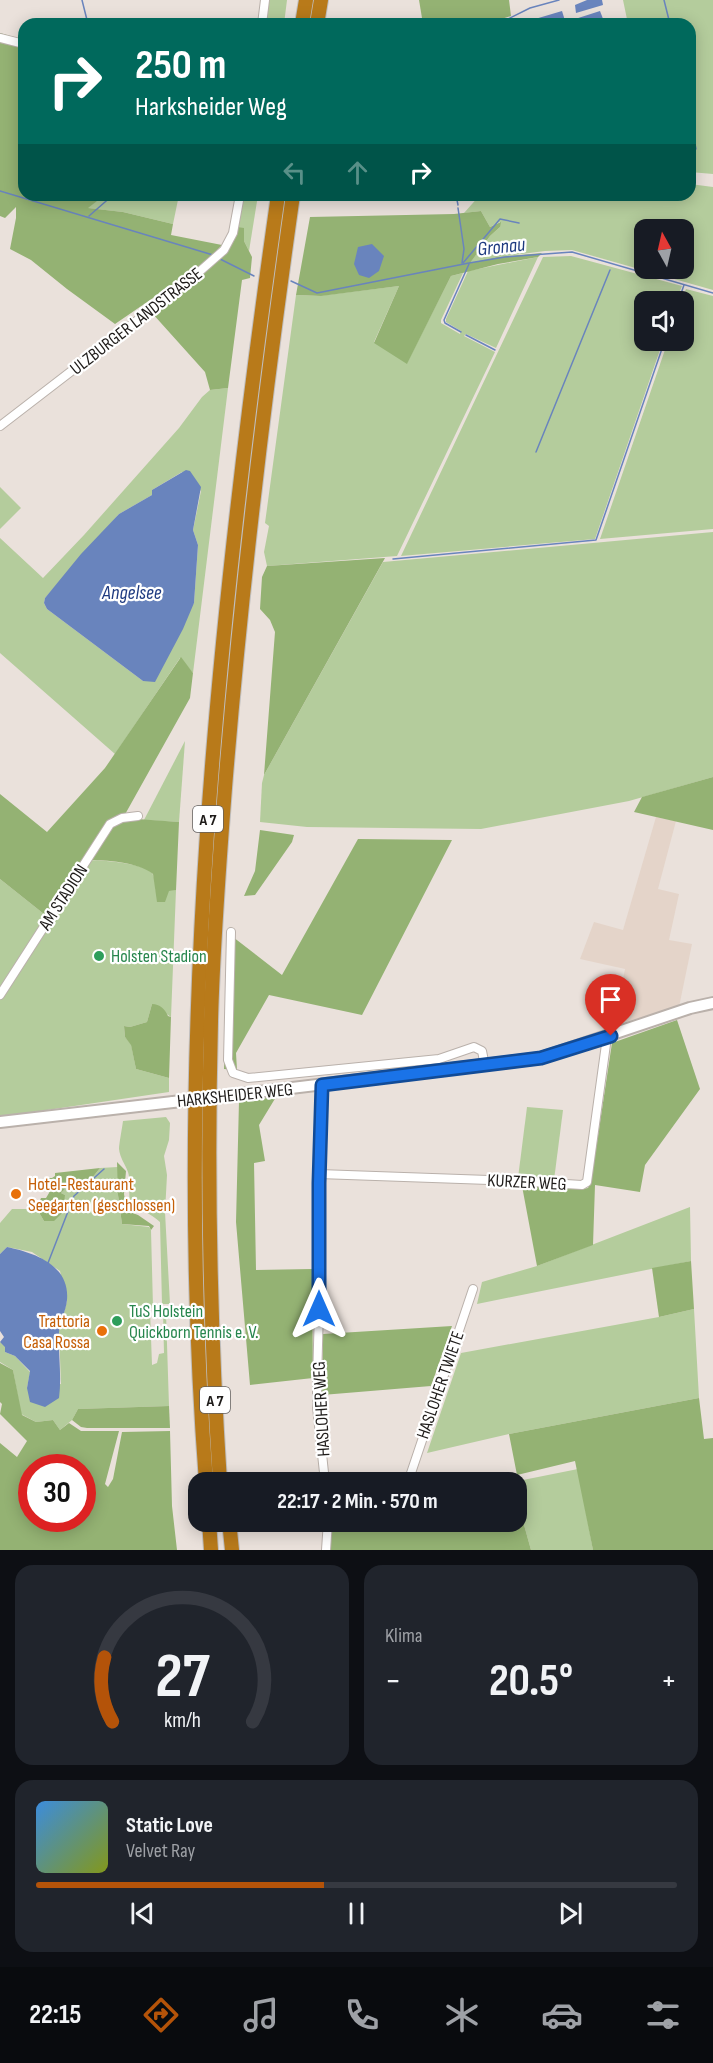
<!DOCTYPE html>
<html lang="de">
<meta charset="utf-8">
<style>
body{margin:0;font-family:"Sofia Sans Condensed",sans-serif;background:#20242c;color:#f1f3f6;height:100vh;display:flex;flex-direction:column;font-size:22px;white-space:nowrap}
*{box-sizing:border-box;margin:0}
p{font-size:20px;color:#9ea1a6}
.icon{flex:none;width:33px;height:33px;fill:none;stroke:currentColor;stroke-width:2;stroke-linecap:round;stroke-linejoin:round}
.map{position:relative;height:1550px;overflow:hidden}
.panel{display:flex;flex-direction:column;gap:15px;padding:15px;background:#0d0f14;flex:1}
.panel>*{flex:none}
.guide{position:absolute;left:18px;top:18px;width:678px;height:183px;border-radius:18px;box-shadow:0 3px 15px #0003;background:#00695c;color:#fff;overflow:hidden}
.needle{width:39px;rotate:352deg}
.tools{position:absolute;left:634px;top:219px;display:grid;gap:12px}
.tools a{display:grid;place-items:center;width:60px;height:60px;border-radius:12px;background:#171b24;box-shadow:0 3px 15px #0003;font-size:30px}
.speed{position:absolute;left:18px;top:1454px;display:flex;gap:12px;font-size:30px;font-weight:700;text-align:center}
.speed>*{display:grid;place-content:center;width:78px;height:78px;border-radius:50%;background:#171b24;box-shadow:0 3px 15px #0003;line-height:1}
.speed .limit{border:9px solid #d22;background:#fff;color:#111}
.pin{position:absolute;display:grid;place-items:center;width:51px;height:51px;color:#fff;margin:-62px -26px;border-radius:50% 50% 50% 0;rotate:-45deg;box-shadow:0 0 6px #0007}
.pin .icon{rotate:45deg}
.me{position:absolute;width:66px;margin:-33px;rotate:0deg;stroke-linejoin:round;filter:drop-shadow(0 0 4px #0008)}
.turn{display:flex;align-items:center;gap:21px;height:126px;padding:0 18px;font-size:27px}
.turn .icon{width:78px;height:78px;stroke-width:2.5}
.turn b{display:block;font-size:42px;line-height:51px}
.lanes{display:flex;align-items:center;height:57px;padding:0 18px;background:#0003;justify-content:center;gap:30px;direction:ltr}
.lanes .off{opacity:.35}
.big{font-size:45px;font-weight:700;line-height:1.1}
.panel .widget{flex:1;display:flex;flex-direction:column;justify-content:center;gap:9px;min-width:0;padding:0 21px;border-radius:18px;background:#20242c}
.panel .dial{align-items:center;gap:0}
.dial svg{height:156px;overflow:visible;fill:none;stroke:#363941;stroke-width:7;stroke-linecap:round;text-anchor:middle}
.dial text{fill:#f1f3f6;stroke:none}
.song{display:flex;align-items:center;gap:18px}
.cover{width:72px;height:72px;border-radius:9px;background:linear-gradient(135deg,hsl(210 70% 55%),hsl(70 70% 35%))}
.played{height:6px;border-radius:3px;background:linear-gradient(90deg,#b45309 45%,#363941 45%)}
.keys{display:flex;justify-content:space-around;direction:ltr}
.heat{display:flex;justify-content:space-between;align-items:center;font-size:33px;direction:ltr}
.panel .tiles{flex:1;display:grid;gap:15px;grid-template-columns:1fr 1fr}
.widget:last-child{grid-column:span 2}
.trip{position:absolute;left:188px;top:1472px;width:339px;height:60px;border-radius:18px;background:#171b24;box-shadow:0 3px 15px #0003;font-weight:700;line-height:60px;text-align:center}
.menu{display:flex;height:96px;justify-content:space-around;align-items:center;background:#090b0e;color:#9ea1a6}
.menu .icon{width:42px;height:42px}
.menu .selected{color:#b45309}
.menu b{font-size:27px;color:#f1f3f6}
.map>svg:first-child{display:block}
</style>
<div class="map">
<svg width="713" height="1550" viewBox="0 0 713 1550">
<rect width="100%" height="100%" fill="#eae1db"/>
<path fill="#e4d4c9" d="M656 817 676 821 658 889 679 894 669 940 692 944 679 1007 614 1025 625 969 580 959 594 922 623 930Z"/>
<g fill="#b4cc9c" fill-rule="evenodd">
<path d="M269 0H287L284 24H265Z"/>
<path d="M623 0H713V174L690 172V24H628Z"/>
<path d="M690 184 713 187V290L572 250 545 251 497 257 469 264 490 236 500 227V222L490 227 481 211 464 213 480 195H690ZM645 230H684V268H645Z"/>
<path d="M105 195H179L173 224 123 212 87 208Z"/>
<path d="M241 195H258L249 251 237 227Z"/>
<path d="M571 256 682 286 676 301 645 302V340L663 341 595 539 401 556 543 257Z"/>
<path d="M538 257 496 348 466 334 464 336 495 352 397 556 267 566 264 552 269 526 265 523 296 295 318 296 399 286 374 342 407 363 451 276 463 273 441 320V323L460 334 461 331 446 322V319L468 271Z"/>
<path d="M686 289 713 296V529L600 539 668 341 684 340V302L681 301Z"/>
<path d="M228 388 193 673 180 658 115 754 0 653V538L43 578 84 535 179 428 202 397 210 390ZM182 472 201 491 193 530 198 545 194 603 143 681 47 609 44 603 45 598 119 514 152 495V490Z"/>
<path d="M0 487 21 508 0 529Z"/>
<path d="M713 532V777L629 801 481 829 307 827 260 822 262 783 264 775 383 562Z"/>
<path d="M185 741 179 822 144 820Z"/>
<path d="M87 860C100 860 144 863 152 873 155 877 155 886 156 891L176 890 171 1017 152 1004 147 1022 130 1027 124 1026 125 1037 131 1044 136 1069 169 1078V1092L0 1117V879L49 918Z"/>
<path d="M527 1107 563 1110 554 1180 518 1178Z"/>
<path d="M166 1117 170 1123 169 1140 164 1156 167 1175 165 1212 170 1304H162L160 1222C151 1213 138 1210 130 1201 128 1191 131 1181 128 1172 125 1164 120 1158 119 1149 119 1144 122 1129 123 1121Z"/>
<path d="M118 1167V1196L122 1224 149 1227 151 1230 153 1307 150 1310 152 1365 157 1363 159 1354 164 1353 163 1311 166 1313 169 1406 78 1409 72 1420 60 1430 53 1420 36 1422 21 1414 13 1370 0 1362V1342L6 1347 5 1352 15 1356 30 1372 27 1388 61 1384 59 1331 67 1301 60 1271 32 1252 7 1247 0 1254V1223L12 1209H37L44 1221 64 1211 65 1195 61 1193 67 1187 76 1190 92 1178 100 1168Z"/>
<path d="M690 1207 691 1261 477 1304 482 1282 537 1266Z"/>
<path d="M694 1309 699 1398 509 1434 427 1453 461 1353 659 1317Z"/>
<path d="M578 1469 593 1550H531L516 1496V1482H513Z"/>
</g>
<g fill="#94b273" fill-rule="evenodd">
<path d="M419 0H509L511 16 486 24H423Z"/>
<path d="M0 33 24 40V195H105L88 208 123 212 173 224 171 235 222 245 204 263 115 324 67 289 31 260 10 249 16 218V207L5 218 0 216Z"/>
<path d="M481 211 490 227 501 222 500 227 490 236 470 263 497 257 542 253 538 257 498 264 451 276 407 364 374 343 399 286 321 296 296 295 310 217 454 214Z"/>
<path d="M237 227 244 228V241L252 257 250 278 242 280 228 388 210 390 205 372 152 313 211 265Z"/>
<path d="M385 558 264 775 275 632 270 620 260 609 262 577 267 566Z"/>
<path d="M181 657 193 673 190 698 123 818 179 822 176 890 169 891 165 902H157L153 874C138 862 106 860 87 860L49 918 0 879V794L47 832 105 768Z"/>
<path d="M713 777V830L634 812 642 797Z"/>
<path d="M260 830 294 835 292 842 255 895 244 896 255 871Z"/>
<path d="M358 839 452 840 362 1015 269 995 236 1053 237 1070 224 1069 228 944 233 937 282 975Z"/>
<path d="M152 1004C160 1004 165 1009 168 1016L171 1017 169 1078 136 1069 131 1045 125 1037 124 1026 130 1027 147 1022Z"/>
<path d="M677 1020 700 1089 645 1165 640 1192 595 1185 593 1245 537 1266 522 1186 583 1189 588 1188 591 1182 612 1043Z"/>
<path d="M276 1097 259 1125 265 1161 254 1163 256 1270 312 1269 313 1378 250 1385 236 1222 239 1101Z"/>
<path d="M117 1162 126 1171 124 1194 127 1211 138 1215 154 1226 151 1230 149 1226 122 1224 118 1195Z"/>
<path d="M100 1168 92 1178 76 1190 67 1187 61 1193 65 1195 64 1211 54 1221H44L37 1209 41 1198H46L49 1193 44 1178H52L55 1176V1173Z"/>
<path d="M691 1261 694 1309 659 1317 652 1268Z"/>
<path d="M452 1326 431 1386 322 1395 323 1334Z"/>
<path d="M0 1363 13 1370 22 1415 36 1422 53 1420 60 1430 69 1423 81 1431H119L105 1484 108 1487 113 1479 122 1432 170 1431 172 1506 177 1550H0V1443L17 1457 27 1441 0 1414 2 1404 0 1402ZM32 1467H82V1518H32Z"/>
<path d="M699 1398 704 1439 713 1438V1550H593L575 1461 517 1475 509 1434Z"/>
<path d="M169 1406 170 1428H87L81 1427 72 1420 78 1409Z"/>
<path d="M516 1496 531 1550H330L332 1521H516Z"/>
</g>
<g fill="#6984bd">
<path d="M587 0H602L603 5 576 13 575 5Z"/>
<path d="M562 11 566 24H526L525 22Z"/>
<path d="M600 11 605 24H573L572 20Z"/>
<path d="M372 244 384 256 379 271 369 278 359 275 354 264 358 247Z"/>
<path d="M186 470 190 471 201 487 193 530 198 545 194 603 183 629 155 682 143 681 47 609 44 603 45 598 81 554 119 514 152 495V490Z"/>
<path d="M7 1247C35 1253 70 1265 67 1300 66 1311 60 1321 59 1332 58 1354 62 1376 59 1398L45 1407 30 1402 27 1388 30 1371 15 1356 5 1352V1347L0 1342 4 1337 0 1331V1254Z"/>
</g>
<g fill="none" stroke-linecap="round" stroke-linejoin="round">
<g stroke="#6984bd" stroke-width="1.5">
<path d="M82 0 88 24"/>
<path d="M664 0 670 24"/>
<path d="M498 24 530 8 559 0"/>
<path d="M690 120 696 149"/>
<path d="M0 191 213 255"/>
<path d="M456 195 458 205"/>
<path d="M458 208 464 249 462 263"/>
<path d="M89 216 113 195"/>
<path d="M220 259 254 276"/>
<path d="M463 263 500 219 519 223"/>
<path d="M291 281 317 293 469 263 505 257 572 252 713 293"/>
<path d="M678 302 684 285"/>
<path d="M461 332 445 323 444 320 469 264"/>
<path d="M466 335 495 350"/>
<path d="M536 452 610 270"/>
<path d="M393 559 596 540 665 340"/>
<path d="M48 1263 74 1196 104 1169"/>
</g>
<defs>
<g id="minor">
<path d="M262 24 265 0"/>
<path d="M0 38 24 44"/>
<path d="M0 426 191 279 224 250 233 233 240 195"/>
<path d="M231 932 228 1060 233 1073 248 1078 439 1059 474 1047 482 1051 485 1066"/>
<path d="M0 995 110 824 122 818 138 816"/>
<path d="M322 1085 319 1174V1309L317 1381V1407L325 1482"/>
<path d="M319 1174 517 1181 582 1185 587 1182 607 1037"/>
<path d="M408 1482 473 1289"/>
<path d="M326 1550 328 1521"/>
</g>
<g id="secondary">
<path d="M233 1095 541 1058 690 1008 713 1003"/>
<path d="M0 1122 173 1102"/>
</g>
<g id="motorway">
<path d="M302 24 306 0"/>
<path d="M317 24 321 0"/>
<path d="M206 1482C173 1052 217 621 278 195"/>
<path d="M220 1482C210 1329 207 1175 211 1021 213 944 219 866 225 788 241 590 265 392 293 195"/>
<path d="M209 1521 211 1550"/>
<path d="M229 1521 232 1550"/>
</g>
</defs>
<use href="#minor" stroke="#bab1ab" stroke-width="10"/>
<use href="#secondary" stroke="#bab1ab" stroke-width="14"/>
<use href="#motorway" stroke="#c0bfbf" stroke-width="16"/>
<use href="#minor" stroke="#fff" stroke-width="8"/>
<use href="#secondary" stroke="#fff" stroke-width="10"/>
<use href="#motorway" stroke="#b87a1a" stroke-width="14"/>
<defs>
<path id="secondary-bridge" d="M173 1102 233 1095"/>
</defs>
<use href="#secondary-bridge" stroke="#bab1ab" stroke-width="14" stroke-linecap="butt"/>
<use href="#secondary-bridge" stroke="#fff" stroke-width="10"/>
</g>
<g fill="none" stroke-linecap="round" stroke-linejoin="round">
<defs>
<path id="route" d="M319 1309V1183L322 1085 541 1058 611 1036"/>
</defs>
<use href="#route" stroke="#114b97" stroke-width="15"/>
<use href="#route" stroke="#1a73e8" stroke-width="10"/>
</g>
<g fill="#2e9e5b" stroke="#fff" stroke-width="2">
<circle cx="99" cy="956" r="6"/>
<circle cx="117" cy="1321" r="6"/>
</g>
<g fill="#e8710a" stroke="#fff" stroke-width="2">
<circle cx="16" cy="1194" r="6"/>
<circle cx="102" cy="1331" r="6"/>
</g>
<g text-anchor="middle" stroke-width="4.5" stroke-linejoin="round" paint-order="stroke">
<g fill="#fff" stroke="#625f5e" stroke-width="1.5">
<rect x="193" y="806" width="30" height="26" rx="4.5"/>
<rect x="200" y="1387" width="30" height="26" rx="4.5"/>
</g>
<g font-size="16" font-weight="bold" fill="#1e1b19">
<text x="208" y="825">A 7</text>
<text x="215" y="1406">A 7</text>
</g>
<g font-size="18" fill="#1e1b19" stroke="#fff">
<text transform="translate(136 321) rotate(-38)" y="6">ULZBURGER LANDSTRASSE</text>
<text transform="translate(63 897) rotate(-57)" y="6">AM STADION</text>
<text transform="translate(235 1095) rotate(-6)" y="6">HARKSHEIDER WEG</text>
<text transform="translate(527 1182) rotate(3)" y="6">KURZER WEG</text>
<text transform="translate(440 1385) rotate(-71)" y="6">HASLOHER TWIETE</text>
<text transform="translate(321 1409) rotate(-93)" y="6">HASLOHER WEG</text>
</g>
<g font-size="18" fill="#27864d" stroke="#fff" text-anchor="start">
<text x="111" y="962">Holsten Stadion</text>
<text x="129" y="1317">TuS Holstein<tspan x="129" dy="21">Quickborn Tennis e. V.</tspan></text>
</g>
<g font-size="18" fill="#c56008" stroke="#fff" text-anchor="start">
<text x="28" y="1190">Hotel-Restaurant<tspan x="28" dy="21">Seegarten (geschlossen)</tspan></text>
<text x="90" y="1327" text-anchor="end">Trattoria<tspan x="90" dy="21">Casa Rossa</tspan></text>
</g>
<g font-size="20" font-style="italic" fill="#1f3b81" stroke="#fff">
<text transform="translate(501 246) rotate(-6)" y="7">Gronau</text>
<text x="132" y="599">Angelsee</text>
</g>
</g>
</svg>
<div class="tools">
<a><svg class="needle" viewBox="-14 -14 28 28"><path d="M0-13l5 13h-10z" fill="#e53935"/><path d="M0 13l5-13h-10z" fill="#9ea1a6"/></svg></a>
<a><svg class="icon" aria-label="sound" viewBox="0 0 24 24"><path d="M4 9h4l5-4v14l-5-4H4zM17 9q2 3 0 6"/></svg></a>
</div>
<div class="speed"><div class="limit">30</div></div>
<div class="pin" style="left:611px;top:1036px;background:#d93025"><svg class="icon" aria-label="arrive" viewBox="0 0 24 24"><path d="M6 21V4h12l-3 4 3 4H6"/></svg></div>
<svg class="me" style="left:319px;top:1309px" viewBox="-20 -20 40 40"><path d="M0-17L14 15 0 8-14 15z" fill="#1a73e8" stroke="#fff" stroke-width="4"/></svg>
<div class="trip">22:17 · 2 Min. · 570 m</div>
<div class="guide">
<div class="turn"><svg class="icon" aria-label="right" viewBox="0 0 24 24"><path d="M7 20v-9h11M14 6l5 5-5 5"/></svg><div><b>250 m</b>Harksheider Weg</div></div>
<div class="lanes"><svg class="icon off" aria-label="left" viewBox="0 0 24 24"><path d="M17 20v-9H6M10 6l-5 5 5 5"/></svg><svg class="icon off" aria-label="ahead" viewBox="0 0 24 24"><path d="M12 20V5M6 11l6-6 6 6"/></svg><svg class="icon" aria-label="right" viewBox="0 0 24 24"><path d="M7 20v-9h11M14 6l5 5-5 5"/></svg></div>
</div>
</div>
<section class="panel">
<div class="tiles">
<div class="widget dial"><svg viewBox="0 0 100 80">
<path d="M14 69A42 42 0 1 1 86 69"/>
<path d="M14 69A42 42 0 0 1 10 36" stroke="#b45309"/>
<text x="50" y="56" font-size="32" font-weight="700">27</text>
<text x="50" y="72" font-size="11">km/h</text>
</svg></div>
<div class="widget"><p>Klima</p>
<div class="heat"><a>−</a><b class="big">20.5°</b><a>+</a></div>
</div>
<div class="widget">
<div class="song"><i class="cover"></i><div><b>Static Love</b><p>Velvet Ray</p></div></div>
<div class="played"></div>
<div class="keys"><svg class="icon" aria-label="previous" viewBox="0 0 24 24"><path d="M18 5L8 12l10 7zM5 5v14"/></svg><svg class="icon" aria-label="pause" viewBox="0 0 24 24"><path d="M8 5v14M16 5v14"/></svg><svg class="icon" aria-label="next" viewBox="0 0 24 24"><path d="M6 5l10 7-10 7zM19 5v14"/></svg></div>
</div>
</div>
</section>
<nav class="menu">
<b>22:15</b>
<svg class="icon selected" aria-label="directions" viewBox="0 0 24 24"><path d="M12 3l9 9-9 9-9-9zM9 14v-3h6M13 9l2 2-2 2"/></svg>
<svg class="icon" aria-label="music" viewBox="0 0 24 24"><path d="M9 18V5l10-2v13"/><circle cx="6" cy="18" r="3"/><circle cx="16" cy="16" r="3"/></svg>
<svg class="icon" aria-label="phone" viewBox="0 0 24 24"><path d="M5 4h4l2 5-3 2q2 4 5 5l2-3 5 2v4C11 20 4 13 5 4z"/></svg>
<svg class="icon" aria-label="climate" viewBox="0 0 24 24"><path d="M12 3v18M4 7l16 10M4 17L20 7"/></svg>
<svg class="icon" aria-label="car" viewBox="0 0 24 24"><path d="M5 17H2v-5l4-1 3-4h7l3 4 3 1v5h-3M9 17h6M6 11h13"/><circle cx="7" cy="17" r="2"/><circle cx="17" cy="17" r="2"/></svg>
<svg class="icon" aria-label="filters" viewBox="0 0 24 24"><path d="M4 7h16M4 17h16"/><circle cx="9" cy="7" r="2"/><circle cx="15" cy="17" r="2"/></svg>
</nav>
